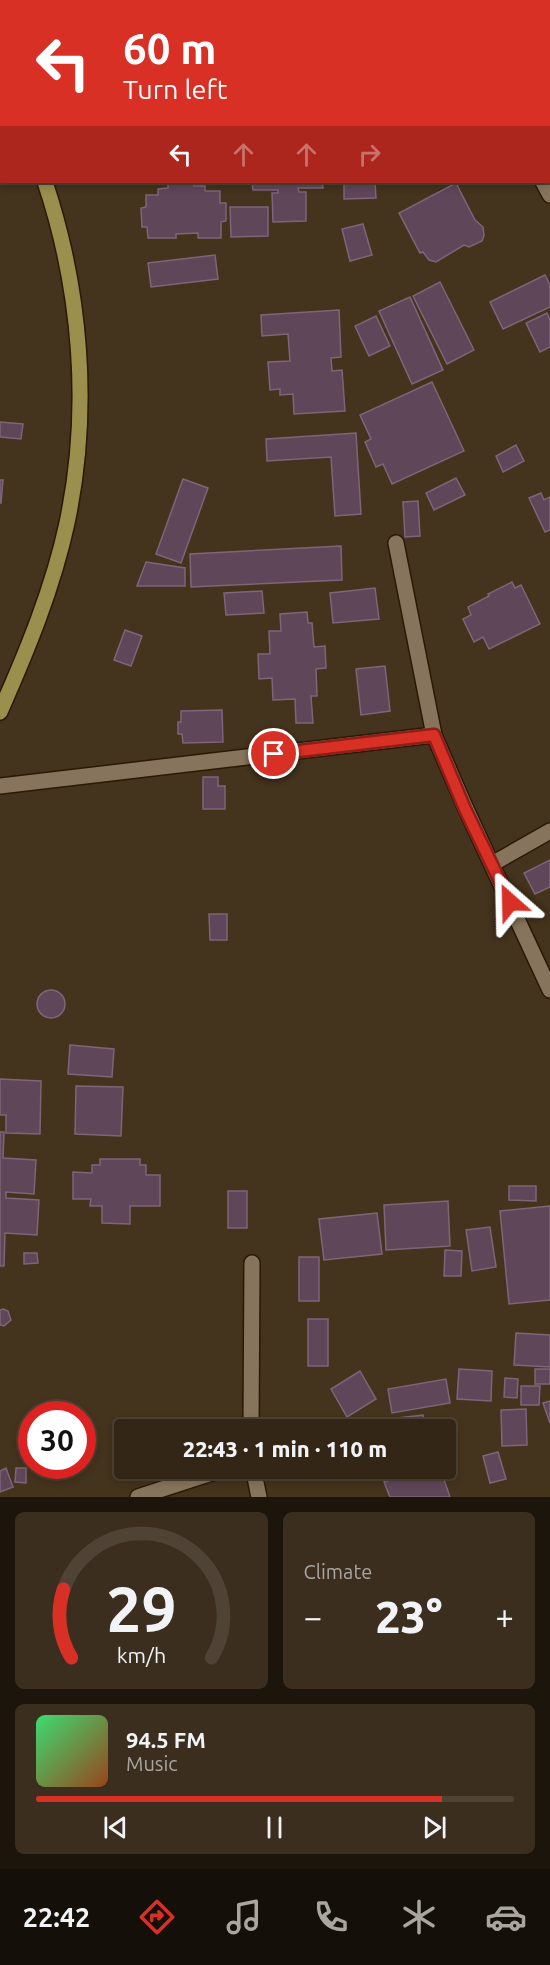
<!DOCTYPE html>
<meta charset="utf-8">
<style>
body{margin:0;font-family:Ubuntu,sans-serif;background:#3b2e1f;color:#f1f3f6;height:100vh;display:flex;flex-direction:column;font-size:22px;white-space:nowrap}
*{box-sizing:border-box;margin:0}
p{font-size:20px;color:#a9a5a1}
.icon{flex:none;width:33px;height:33px;fill:none;stroke:currentColor;stroke-width:2;stroke-linecap:round;stroke-linejoin:round}
.map{position:relative;height:1497px;overflow:hidden}
.sheet{display:flex;flex-direction:column;gap:15px;padding:15px;background:#1c150c;flex:1}
.sheet>*{flex:none}
.hud{position:absolute;left:0px;top:0px;width:550px;height:183px;box-shadow:0 3px 9px #0003,0 0 0 2px #4e4335;background:#d93025;color:#fff;overflow:hidden}
.speed{position:absolute;left:18px;top:1401px;display:flex;gap:12px;font-size:30px;font-weight:700;text-align:center}
.speed>*{display:grid;place-content:center;width:78px;height:78px;border-radius:50%;background:#332616;box-shadow:0 3px 9px #0003,0 0 0 2px #4e4335;line-height:1}
.speed .limit{border:9px solid #d22;background:#fff;color:#111}
.pin{position:absolute;display:grid;place-items:center;width:51px;height:51px;color:#fff;margin:-26px;border:3px solid #fff;border-radius:50%;box-shadow:0 2px 6px #0007}
.me{position:absolute;width:66px;margin:-33px;rotate:335deg;stroke-linejoin:round;filter:drop-shadow(0 0 4px #0008)}
.turn{display:flex;align-items:center;gap:21px;height:126px;padding:0 24px;font-size:27px}
.turn .icon{width:78px;height:78px;stroke-width:2.5}
.turn b{display:block;font-size:42px;line-height:51px}
.lanes{display:flex;align-items:center;height:57px;padding:0 24px;background:#0003;justify-content:center;gap:30px;direction:ltr}
.lanes .off{opacity:.35}
.big{font-size:45px;font-weight:800;line-height:1.1}
.sheet .tile{flex:1;display:flex;flex-direction:column;justify-content:center;gap:9px;min-width:0;padding:0 21px;border-radius:9px;background:#3b2e1f}
.sheet .dial{align-items:center;gap:0}
.dial svg{height:156px;overflow:visible;fill:none;stroke:#4e4335;stroke-width:7;stroke-linecap:round;text-anchor:middle}
.dial text{fill:#f1f3f6;stroke:none}
.song{display:flex;align-items:center;gap:18px}
.cover{width:72px;height:72px;border-radius:9px;background:linear-gradient(135deg,hsl(140 70% 55%),hsl(20 70% 35%))}
.played{height:6px;border-radius:3px;background:linear-gradient(90deg,#d93025 85%,#4e4335 85%)}
.keys{display:flex;justify-content:space-around;direction:ltr}
.heat{display:flex;justify-content:space-between;align-items:center;font-size:33px;direction:ltr}
.sheet .tiles{flex:1;display:grid;gap:15px;grid-template-columns:1fr 1fr}
.tile:last-child{grid-column:span 2}
.trip{position:absolute;left:114px;top:1419px;width:342px;height:60px;border-radius:6px;background:#332616;box-shadow:0 3px 9px #0003,0 0 0 2px #4e4335;font-weight:800;line-height:60px;text-align:center}
.dock{display:flex;height:96px;justify-content:space-around;align-items:center;background:#140f09;color:#a9a5a1}
.dock .icon{width:42px;height:42px}
.dock .selected{color:#d93025}
.dock b{font-size:27px;color:#f1f3f6}
.map>svg:first-child{display:block}
</style>
<div class="map">
<svg width="550" height="1497" viewBox="0 0 550 1497">
<rect width="100%" height="100%" fill="#44331d"/>
<g fill="#5f4658" stroke="#7e6578" stroke-width="1.5">
<path d="M534 0H550V31L549 2Z"/>
<path d="M168 182H194V186H205V191H220V203H226V221L221 222V238H198V233L176 234V238H148L147 227H142L141 208 146 207V195H158V189L168 188Z"/>
<path d="M252 182H322L323 188H298L299 192H306V221L273 222 272 193H278V190H253Z"/>
<path d="M344 182H375L376 198 344 199Z"/>
<path d="M456 183 475 220 483 227 484 236 482 241 469 247 464 245 436 262 433 261 429 260 423 252 420 253 399 213Z"/>
<path d="M230 207H268V236L231 237Z"/>
<path d="M363 224 372 255 350 261 342 229Z"/>
<path d="M215 255 218 279 151 287 148 263Z"/>
<path d="M545 275 550 285V307L503 329 490 302Z"/>
<path d="M440 282 474 350 447 364 413 296Z"/>
<path d="M410 297 443 370 412 384 379 311Z"/>
<path d="M339 310 341 357 331 358 332 371 342 370 345 411 294 414 293 394 280 395V389L270 390 268 362 290 361 288 334 262 336 261 315Z"/>
<path d="M547 313 550 320V347L540 352 526 323Z"/>
<path d="M376 316 390 346 369 356 355 326Z"/>
<path d="M432 382 464 451 392 484 383 464 376 467 365 442 371 439 360 415Z"/>
<path d="M0 422 23 424 21 439 0 437Z"/>
<path d="M356 433 361 514 335 516 331 457 267 461 266 439Z"/>
<path d="M516 445 524 461 503 472 496 456Z"/>
<path d="M456 478 465 495 434 510 426 493Z"/>
<path d="M183 479 208 488 181 563 156 554Z"/>
<path d="M0 480H3L1 503H0Z"/>
<path d="M541 493 544 500 550 497V530L545 532 529 498Z"/>
<path d="M418 501 420 536 405 537 403 502Z"/>
<path d="M341 546 342 580 191 587 190 554Z"/>
<path d="M146 562 185 568V586H137Z"/>
<path d="M512 582 515 588 521 585 540 624 489 649 483 637 474 642 463 619 471 615 468 607 489 596 488 594Z"/>
<path d="M375 588 379 619 333 623 330 593Z"/>
<path d="M262 591 264 613 226 615 224 593Z"/>
<path d="M307 612 308 623H312L314 647 325 646 326 668 316 669 317 696H311L313 723H296L295 699 273 700 272 678 259 679 258 654H270L269 631H281L280 614Z"/>
<path d="M125 630 142 636 131 666 114 660Z"/>
<path d="M385 666 390 711 361 715 356 669Z"/>
<path d="M222 710 223 742 183 743 182 734H178V722H181V711Z"/>
<path d="M203 777H218V786H225V809H203Z"/>
<path d="M550 860V887L535 894 524 873Z"/>
<path d="M209 914H227V940H210Z"/>
<circle cx="51" cy="1004" r="14"/>
<path d="M70 1045 114 1049 112 1077 68 1074Z"/>
<path d="M0 1079 41 1081 40 1134 6 1133V1115H0Z"/>
<path d="M76 1086 123 1087 121 1136 75 1134Z"/>
<path d="M0 1132H4L3 1158 36 1160 34 1194 6 1192V1198L39 1200 37 1235 5 1233 4 1266H0Z"/>
<path d="M100 1159H140V1165H146V1175H160V1206H130V1224L102 1223V1206H90L91 1199H73V1172L92 1173V1165H100Z"/>
<path d="M509 1186H536V1201L509 1200Z"/>
<rect x="228" y="1191" width="19" height="37"/>
<path d="M448 1201 450 1246 386 1250 384 1205Z"/>
<path d="M550 1206V1300L509 1304 500 1211Z"/>
<path d="M377 1213 382 1254 324 1260 319 1219Z"/>
<path d="M490 1227 496 1267 472 1271 466 1230Z"/>
<path d="M445 1250 462 1251 461 1276H444Z"/>
<path d="M24 1253H37L38 1263 24 1264Z"/>
<rect x="299" y="1257" width="20" height="44"/>
<path d="M3 1309 8 1311 11 1320 4 1326 0 1325V1310Z"/>
<rect x="308" y="1319" width="20" height="47"/>
<path d="M516 1333 550 1335V1367L514 1365Z"/>
<path d="M459 1369 492 1371 491 1401 457 1399Z"/>
<rect x="535" y="1369" width="15" height="15"/>
<path d="M360 1371 376 1399 347 1417 331 1389Z"/>
<path d="M505 1378 518 1379 517 1398 504 1397Z"/>
<path d="M446 1379 450 1403 392 1413 388 1389Z"/>
<path d="M521 1386H540L539 1405H521Z"/>
<path d="M550 1401V1423L543 1403Z"/>
<path d="M526 1409 527 1445 502 1446 501 1410Z"/>
<path d="M423 1415 425 1430H400L398 1418Z"/>
<path d="M393 1421V1430H351V1422Z"/>
<path d="M498 1452 506 1479 490 1483 483 1456Z"/>
<path d="M6 1468 13 1487 0 1492V1471Z"/>
<path d="M16 1468H26V1483L15 1482Z"/>
<path d="M352 1468H394V1470L352 1471Z"/>
<path d="M423 1468H440L450 1497H390L384 1482Z"/>
</g>
<g fill="none" stroke-linecap="round" stroke-linejoin="round">
<defs>
<g id="minor">
<path d="M446 0 447 2"/>
<path d="M162 2 165 0"/>
<path d="M543 182 550 195"/>
<path d="M396 543 434 735 466 809 550 990"/>
<path d="M0 786 434 735"/>
<path d="M492 864 550 831"/>
<path d="M251 1430 252 1263"/>
<path d="M253 1468 259 1497"/>
<path d="M138 1497 227 1468"/>
</g>
<g id="major">
<path d="M0 63 2 66"/>
<path d="M0 712C27 651 53 588 67 523 91 410 81 290 45 182"/>
</g>
</defs>
<use href="#minor" stroke="#2a1a05" stroke-width="18"/>
<use href="#major" stroke="#2a1a05" stroke-width="18"/>
<use href="#minor" stroke="#87745c" stroke-width="15"/>
<use href="#major" stroke="#9a8f4d" stroke-width="15"/>
</g>
<g fill="none" stroke-linecap="round" stroke-linejoin="round">
<defs>
<path id="route" d="M274 754 434 735 465 809 510 902"/>
</defs>
<use href="#route" stroke="#8d1f18" stroke-width="15"/>
<use href="#route" stroke="#d93025" stroke-width="10"/>
</g>
</svg>
<div class="speed"><div class="limit">30</div></div>
<div class="pin" style="left:274px;top:754px;background:#d93025"><svg class="icon" aria-label="arrive" viewBox="0 0 24 24"><path d="M6 21V4h12l-3 4 3 4H6"/></svg></div>
<svg class="me" style="left:510px;top:902px" viewBox="-20 -20 40 40"><path d="M0-17L14 15 0 8-14 15z" fill="#d93025" stroke="#fff" stroke-width="4"/></svg>
<div class="trip">22:43 · 1 min · 110 m</div>
<div class="hud">
<div class="turn"><svg class="icon" aria-label="left" viewBox="0 0 24 24"><path d="M17 20v-9H6M10 6l-5 5 5 5"/></svg><div><b>60 m</b>Turn left</div></div>
<div class="lanes"><svg class="icon" aria-label="left" viewBox="0 0 24 24"><path d="M17 20v-9H6M10 6l-5 5 5 5"/></svg><svg class="icon off" aria-label="ahead" viewBox="0 0 24 24"><path d="M12 20V5M6 11l6-6 6 6"/></svg><svg class="icon off" aria-label="ahead" viewBox="0 0 24 24"><path d="M12 20V5M6 11l6-6 6 6"/></svg><svg class="icon off" aria-label="right" viewBox="0 0 24 24"><path d="M7 20v-9h11M14 6l5 5-5 5"/></svg></div>
</div>
</div>
<section class="sheet">
<div class="tiles">
<div class="tile dial"><svg viewBox="0 0 100 80">
<path d="M14 69A42 42 0 1 1 86 69"/>
<path d="M14 69A42 42 0 0 1 10 34" stroke="#d93025"/>
<text x="50" y="56" font-size="32" font-weight="700">29</text>
<text x="50" y="72" font-size="11">km/h</text>
</svg></div>
<div class="tile"><p>Climate</p>
<div class="heat"><a>−</a><b class="big">23°</b><a>+</a></div>
</div>
<div class="tile">
<div class="song"><i class="cover"></i><div><b>94.5 FM</b><p>Music</p></div></div>
<div class="played"></div>
<div class="keys"><svg class="icon" aria-label="previous" viewBox="0 0 24 24"><path d="M18 5L8 12l10 7zM5 5v14"/></svg><svg class="icon" aria-label="pause" viewBox="0 0 24 24"><path d="M8 5v14M16 5v14"/></svg><svg class="icon" aria-label="next" viewBox="0 0 24 24"><path d="M6 5l10 7-10 7zM19 5v14"/></svg></div>
</div>
</div>
</section>
<nav class="dock">
<b>22:42</b>
<svg class="icon selected" aria-label="directions" viewBox="0 0 24 24"><path d="M12 3l9 9-9 9-9-9zM9 14v-3h6M13 9l2 2-2 2"/></svg>
<svg class="icon" aria-label="music" viewBox="0 0 24 24"><path d="M9 18V5l10-2v13"/><circle cx="6" cy="18" r="3"/><circle cx="16" cy="16" r="3"/></svg>
<svg class="icon" aria-label="phone" viewBox="0 0 24 24"><path d="M5 4h4l2 5-3 2q2 4 5 5l2-3 5 2v4C11 20 4 13 5 4z"/></svg>
<svg class="icon" aria-label="climate" viewBox="0 0 24 24"><path d="M12 3v18M4 7l16 10M4 17L20 7"/></svg>
<svg class="icon" aria-label="car" viewBox="0 0 24 24"><path d="M5 17H2v-5l4-1 3-4h7l3 4 3 1v5h-3M9 17h6M6 11h13"/><circle cx="7" cy="17" r="2"/><circle cx="17" cy="17" r="2"/></svg>
</nav>
